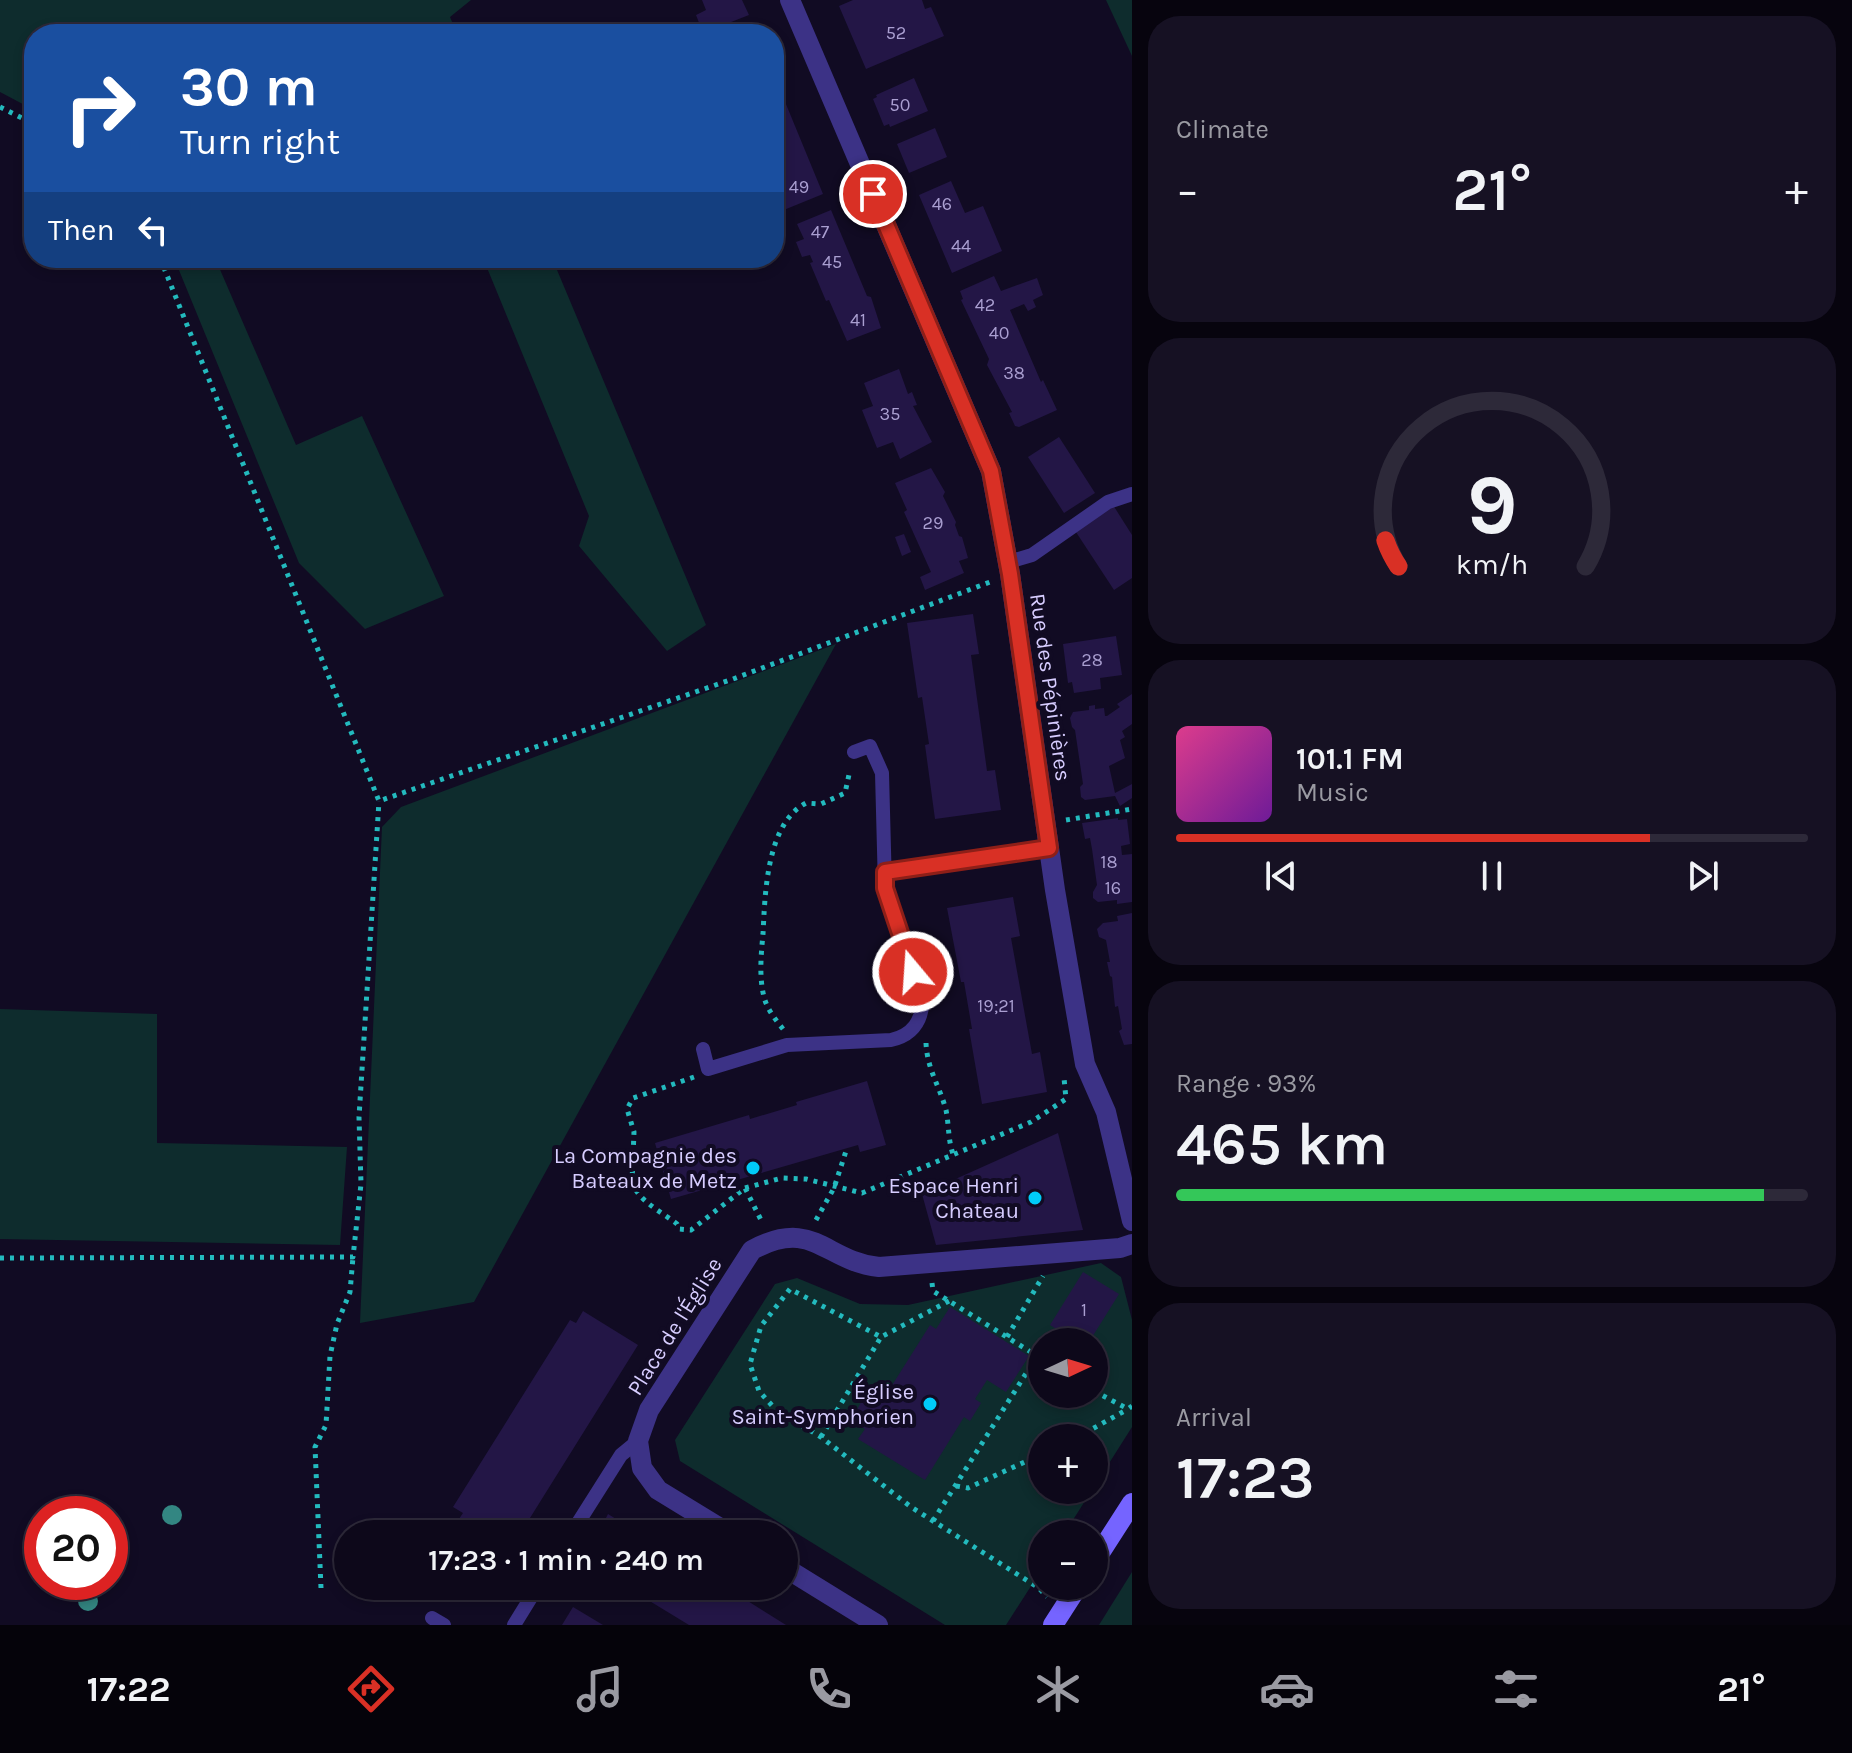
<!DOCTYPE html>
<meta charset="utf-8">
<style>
body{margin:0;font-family:Karla,sans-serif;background:#161123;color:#f1f3f6;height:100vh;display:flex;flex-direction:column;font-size:30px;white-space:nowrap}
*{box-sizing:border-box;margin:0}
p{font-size:26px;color:#9a9aa2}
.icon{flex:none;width:44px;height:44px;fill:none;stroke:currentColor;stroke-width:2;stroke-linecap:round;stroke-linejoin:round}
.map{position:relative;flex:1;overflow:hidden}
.drawer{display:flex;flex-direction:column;gap:16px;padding:16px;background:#07040e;width:720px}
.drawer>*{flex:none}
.banner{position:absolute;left:24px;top:24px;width:760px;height:244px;border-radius:32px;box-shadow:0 4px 12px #0003,0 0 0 2px #2d2939;background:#1a4fa0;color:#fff;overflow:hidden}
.needle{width:52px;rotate:86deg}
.buttons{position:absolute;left:1028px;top:1328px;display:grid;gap:16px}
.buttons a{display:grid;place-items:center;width:80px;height:80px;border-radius:50%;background:#0d081a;box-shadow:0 4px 12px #0003,0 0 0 2px #2d2939;font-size:40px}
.speed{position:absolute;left:24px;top:1496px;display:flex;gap:16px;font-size:40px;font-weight:700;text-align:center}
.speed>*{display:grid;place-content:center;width:104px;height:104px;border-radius:50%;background:#0d081a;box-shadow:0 4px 12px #0003,0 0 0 2px #2d2939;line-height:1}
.speed .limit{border:12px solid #d22;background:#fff;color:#111}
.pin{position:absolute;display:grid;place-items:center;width:68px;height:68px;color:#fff;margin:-34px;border:4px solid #fff;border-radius:50%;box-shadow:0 2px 8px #0007}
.me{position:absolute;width:88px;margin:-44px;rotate:342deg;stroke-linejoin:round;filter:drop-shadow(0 0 6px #0008)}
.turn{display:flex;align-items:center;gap:28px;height:168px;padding:0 24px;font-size:36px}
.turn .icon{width:104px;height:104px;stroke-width:2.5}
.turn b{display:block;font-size:56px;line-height:68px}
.then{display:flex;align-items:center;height:76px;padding:0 24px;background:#0003;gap:16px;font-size:30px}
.big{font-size:60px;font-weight:600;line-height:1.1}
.drawer .widget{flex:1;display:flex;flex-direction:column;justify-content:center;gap:12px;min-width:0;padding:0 28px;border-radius:32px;background:#161123}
.drawer .dial{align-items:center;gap:0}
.dial svg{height:208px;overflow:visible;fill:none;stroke:#2d2939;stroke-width:7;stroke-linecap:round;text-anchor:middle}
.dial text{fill:#f1f3f6;stroke:none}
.song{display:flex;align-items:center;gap:24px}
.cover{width:96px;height:96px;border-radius:12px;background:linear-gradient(135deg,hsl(330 70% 55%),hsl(280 70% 35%))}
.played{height:8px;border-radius:4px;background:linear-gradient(90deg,#d93025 75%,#2d2939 75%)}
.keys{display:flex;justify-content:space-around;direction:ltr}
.heat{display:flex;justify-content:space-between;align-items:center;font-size:44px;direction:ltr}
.charge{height:12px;border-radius:6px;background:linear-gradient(90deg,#34c759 93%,#2d2939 0)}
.trip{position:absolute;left:334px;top:1520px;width:464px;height:80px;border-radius:40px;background:#0d081a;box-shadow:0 4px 12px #0003,0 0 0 2px #2d2939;font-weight:600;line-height:80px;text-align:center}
.dock{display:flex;height:128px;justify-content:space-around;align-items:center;background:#05030a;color:#9a9aa2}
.dock .icon{width:56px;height:56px}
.dock .on{color:#d93025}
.dock b{font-size:36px;color:#f1f3f6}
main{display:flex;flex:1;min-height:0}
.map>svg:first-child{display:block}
</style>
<main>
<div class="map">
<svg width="1132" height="1625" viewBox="0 0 1132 1625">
<rect width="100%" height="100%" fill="#110b23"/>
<g fill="#0e2c2d" fill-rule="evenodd">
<path d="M0 0H471L450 17 457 34H34V110L0 92Z"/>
<path d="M1106 0H1132V56Z"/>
<path d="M174 258H215L296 445 362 416 444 596 365 629 299 563Z"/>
<path d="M483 258H552L706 625 667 651 579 546 589 516Z"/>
<path d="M836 644 474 1302 360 1323 382 827 401 807Z"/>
<path d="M0 1009 157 1014V1143L347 1147 340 1245 0 1239Z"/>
<path d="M1101 1263 1121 1277 1132 1320V1427L1094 1487V1438H1042V1490H1092L1064 1534H1042V1569L1006 1625H945L680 1461 675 1440 775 1284 797 1278 860 1304 908 1305ZM1042 1342H1094V1394H1042Z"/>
<path d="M1132 1572V1625H1099Z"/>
</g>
<g fill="#231646">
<path d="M702 0H742L749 15 703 33 696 15 706 10Z"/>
<path d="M853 0H922L925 9 931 7 944 36 866 69 839 6Z"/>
<path d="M774 75 823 194 774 214V197L779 196 781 193 774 181Z"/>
<path d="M914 78 928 111 890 127 889 124 884 126 873 99 877 97 876 95Z"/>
<path d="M935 128 947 157 909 173 897 144Z"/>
<path d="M951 181 965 213 983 206 1002 251 952 273 919 195Z"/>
<path d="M831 210 867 296 871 297 881 328 847 341 829 300 826 301 810 263 813 262 810 255 802 257 796 242 804 239 797 224Z"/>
<path d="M994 276 1001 291 1037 278 1043 295 1033 300 1036 307 1028 311 1024 304 1010 310 1041 382 1043 380 1057 410 1019 427 1015 426 1009 413 1012 412 987 365 989 359 961 300 963 299 960 291Z"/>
<path d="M899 369 908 394 912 392 917 405 913 406 932 442 900 459 893 442 877 448 862 410 873 406 864 383Z"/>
<path d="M1059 437 1095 493 1064 513 1028 457Z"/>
<path d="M931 468 945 492 943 496 956 522 955 525 959 536 962 537 968 558 959 561 964 573 925 590 920 577 931 572 904 512 907 510 895 483Z"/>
<path d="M1113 505 1132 535V578L1114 590 1074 529Z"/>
<path d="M904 534 911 552 902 556 895 537Z"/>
<path d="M973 614 979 654 971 655 987 771 995 770 1001 810 935 819 925 745 929 744 922 697 918 698 907 623Z"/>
<path d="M1116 636 1122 675 1100 678 1101 689 1074 693 1072 682 1068 683 1063 644Z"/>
<path d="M1132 694V724L1122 731 1125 737 1120 740 1125 758 1109 766 1115 793 1132 784V798L1120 806 1115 796 1085 800 1081 797 1080 787 1083 784 1075 730 1072 727 1070 718 1073 712 1089 710V706L1095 705V709L1104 708 1105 716H1107L1120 707 1117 704Z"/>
<path d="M1118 818V820L1127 819 1130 844 1121 846 1122 855 1132 854V902L1117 904V900L1098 902 1093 898V892L1097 885 1092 849 1090 838 1085 839 1082 823Z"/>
<path d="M1013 897 1020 936 1011 938 1032 1054 1040 1052 1047 1092 982 1104 969 1029H972L964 982H961L947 908Z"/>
<path d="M1132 913V1044L1124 1045 1119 1031 1122 1029 1118 1006 1115 1007 1112 977 1110 976 1107 962H1110L1106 940 1099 937 1097 929 1103 923 1118 921 1117 916Z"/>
<path d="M867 1081 886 1145 860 1152 858 1145 671 1199 655 1143 749 1115 750 1119 797 1105 796 1102Z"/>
<path d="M1058 1133 1083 1230 936 1245 922 1194Z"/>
<path d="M1083 1272 1119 1294 1089 1342H1077L1050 1325Z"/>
<path d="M950 1307 1029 1356 1006 1392 987 1380 975 1399 981 1403 970 1421 964 1417 925 1480 858 1439 865 1429 850 1419 853 1418 864 1396 879 1406 930 1325 936 1329Z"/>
<path d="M583 1311 638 1345 520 1534H449L463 1513 453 1507 570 1320 576 1323Z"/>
<path d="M608 1514 640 1534H581L587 1524 595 1529 601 1518 605 1520Z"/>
<path d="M461 1586H488L480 1598Z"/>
<path d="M625 1586H724L786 1625H689Z"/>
<path d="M573 1607 603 1625H562Z"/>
</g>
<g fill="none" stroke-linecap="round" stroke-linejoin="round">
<g stroke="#23babe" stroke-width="5" stroke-dasharray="4 6" stroke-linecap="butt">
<path d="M0 107 34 124"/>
<path d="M160 258 379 801 733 679 990 582"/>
<path d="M1066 820 1132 809"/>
<path d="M783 1029C775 1019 767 1009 764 997 759 977 761 955 763 934 765 895 766 824 806 803L821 804 845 793 850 770"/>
<path d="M926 1043C927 1069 940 1087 946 1110 949 1125 948 1140 953 1154"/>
<path d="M694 1077 633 1098 627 1109 634 1132 632 1182C638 1201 662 1212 677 1224L679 1229 691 1230 745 1188 762 1222"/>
<path d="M745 1188 782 1178 806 1179 862 1193 1031 1122 1066 1099 1064 1078"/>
<path d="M816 1220 834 1188 847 1148"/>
<path d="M0 1258 353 1257 361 1184 359 1117 379 801"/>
<path d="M932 1283 933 1291 1042 1359"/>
<path d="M949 1301 881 1337 790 1289 761 1326 750 1364 759 1391 776 1410 821 1437 911 1507 1039 1588 1047 1597"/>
<path d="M1007 1337 1043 1276"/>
<path d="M1094 1391 1128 1409 1132 1406"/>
<path d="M821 1437 881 1337"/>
<path d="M1076 1438 1128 1409"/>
<path d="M956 1486 968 1488 1042 1454"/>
<path d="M933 1521 1037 1356"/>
<path d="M321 1588 315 1447 326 1425 330 1356 337 1324 350 1292 353 1257"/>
</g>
<g stroke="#3c3286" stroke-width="14">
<path d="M1008 562 1032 555 1108 502 1132 494"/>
<path d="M885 872 1049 848"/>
<path d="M703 1049 708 1069 787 1045 891 1040C913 1035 922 1021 923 999L885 888 882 773 870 746 854 752"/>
<path d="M571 1534 621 1455 638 1441"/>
<path d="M432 1618 444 1625"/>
<path d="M514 1625 538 1586"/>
</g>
<g stroke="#3c3286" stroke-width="20">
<path d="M790 0 991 471 1010 574 1055 890 1085 1064 1106 1112 1132 1221"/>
<path d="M730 1534 658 1490 642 1468 638 1441 649 1410 752 1250C814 1217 824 1261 879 1267L1120 1248 1132 1244"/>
<path d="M784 1567 878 1625"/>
</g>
<g stroke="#7564ff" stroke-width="20">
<path d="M1094 1562 1132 1503"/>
<path d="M1053 1625 1078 1586"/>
</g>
</g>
<g fill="#338682">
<circle cx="172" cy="1515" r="10"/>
<circle cx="88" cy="1601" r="10"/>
</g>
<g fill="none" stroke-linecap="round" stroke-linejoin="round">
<defs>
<path id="route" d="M873 194 991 471 1010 574 1049 848 885 872V888L913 972"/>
</defs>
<use href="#route" stroke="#8d1f18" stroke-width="20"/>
<use href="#route" stroke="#d93025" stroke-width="14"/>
</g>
<g fill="#00cbf8" stroke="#110b23" stroke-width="3">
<circle cx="753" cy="1168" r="8"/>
<circle cx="1035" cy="1198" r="8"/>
<circle cx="930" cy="1404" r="8"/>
</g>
<g text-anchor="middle" stroke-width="8" stroke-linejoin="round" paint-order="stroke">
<g font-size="18" fill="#aa9fd1">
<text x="896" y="39">52</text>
<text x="900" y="111">50</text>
<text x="799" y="193">49</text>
<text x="942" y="210">46</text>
<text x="820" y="238">47</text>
<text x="961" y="252">44</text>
<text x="832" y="268">45</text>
<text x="985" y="311">42</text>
<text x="858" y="326">41</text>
<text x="999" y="339">40</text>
<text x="1014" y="379">38</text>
<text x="890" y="420">35</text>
<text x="933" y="529">29</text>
<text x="1092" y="666">28</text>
<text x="1109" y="868">18</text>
<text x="1113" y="894">16</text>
<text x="996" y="1012">19;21</text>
<text x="1084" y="1316">1</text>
</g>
<g font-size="22" fill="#d7cdff" stroke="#110b23">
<text transform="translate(1051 687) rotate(82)" y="8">Rue des Pépinières</text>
<text transform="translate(674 1326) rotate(-58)" y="8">Place de l'Église</text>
</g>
<g font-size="22" fill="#d7cdff" stroke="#110b23" text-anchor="end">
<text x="737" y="1163">La Compagnie des<tspan x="737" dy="25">Bateaux de Metz</tspan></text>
<text x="1019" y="1193">Espace Henri<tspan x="1019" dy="25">Chateau</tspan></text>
<text x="914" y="1399">Église<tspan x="914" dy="25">Saint-Symphorien</tspan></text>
</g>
</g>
</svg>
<div class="buttons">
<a><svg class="needle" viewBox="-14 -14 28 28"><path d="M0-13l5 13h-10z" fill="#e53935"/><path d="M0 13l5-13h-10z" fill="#9a9aa2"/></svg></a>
<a>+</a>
<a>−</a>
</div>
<div class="speed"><div class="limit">20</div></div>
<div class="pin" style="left:873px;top:194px;background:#d93025"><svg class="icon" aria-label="arrive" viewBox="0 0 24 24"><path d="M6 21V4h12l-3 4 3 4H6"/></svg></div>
<svg class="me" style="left:913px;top:972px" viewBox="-20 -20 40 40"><circle r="17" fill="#d93025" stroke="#fff" stroke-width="3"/><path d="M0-11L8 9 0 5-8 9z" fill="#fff"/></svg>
<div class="trip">17:23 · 1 min · 240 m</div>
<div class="banner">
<div class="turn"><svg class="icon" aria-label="right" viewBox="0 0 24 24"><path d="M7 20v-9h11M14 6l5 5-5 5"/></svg><div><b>30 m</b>Turn right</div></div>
<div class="then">Then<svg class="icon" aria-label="left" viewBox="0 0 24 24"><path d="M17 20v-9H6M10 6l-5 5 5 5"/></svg></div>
</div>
</div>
<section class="drawer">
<div class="widget"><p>Climate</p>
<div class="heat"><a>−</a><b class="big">21°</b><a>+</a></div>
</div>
<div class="widget dial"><svg viewBox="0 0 100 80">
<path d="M14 69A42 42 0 1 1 86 69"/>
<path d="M14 69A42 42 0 0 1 9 59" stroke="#d93025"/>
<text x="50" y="56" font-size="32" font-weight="700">9</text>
<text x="50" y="72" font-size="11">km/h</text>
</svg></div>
<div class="widget">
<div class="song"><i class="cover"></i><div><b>101.1 FM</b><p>Music</p></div></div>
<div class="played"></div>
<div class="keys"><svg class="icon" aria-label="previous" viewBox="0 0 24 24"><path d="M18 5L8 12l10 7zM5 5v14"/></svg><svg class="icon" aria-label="pause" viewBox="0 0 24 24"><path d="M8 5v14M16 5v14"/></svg><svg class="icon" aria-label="next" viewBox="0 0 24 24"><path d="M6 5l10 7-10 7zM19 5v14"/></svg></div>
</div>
<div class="widget"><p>Range · 93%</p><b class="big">465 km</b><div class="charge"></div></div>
<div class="widget"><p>Arrival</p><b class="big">17:23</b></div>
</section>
</main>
<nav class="dock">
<b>17:22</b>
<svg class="icon on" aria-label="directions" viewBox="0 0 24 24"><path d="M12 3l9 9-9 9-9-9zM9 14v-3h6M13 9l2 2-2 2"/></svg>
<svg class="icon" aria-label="music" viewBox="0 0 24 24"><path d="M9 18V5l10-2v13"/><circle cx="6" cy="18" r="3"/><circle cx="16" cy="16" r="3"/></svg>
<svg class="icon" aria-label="phone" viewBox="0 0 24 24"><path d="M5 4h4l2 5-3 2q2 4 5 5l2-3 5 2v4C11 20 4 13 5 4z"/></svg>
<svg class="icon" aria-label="climate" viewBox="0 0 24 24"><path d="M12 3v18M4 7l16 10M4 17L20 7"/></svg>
<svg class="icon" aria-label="car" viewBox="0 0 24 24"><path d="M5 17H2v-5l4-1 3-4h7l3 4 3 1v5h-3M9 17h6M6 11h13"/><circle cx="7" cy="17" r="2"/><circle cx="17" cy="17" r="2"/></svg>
<svg class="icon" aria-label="filters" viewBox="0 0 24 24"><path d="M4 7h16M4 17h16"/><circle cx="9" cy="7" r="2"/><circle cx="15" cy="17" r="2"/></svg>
<b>21°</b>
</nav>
